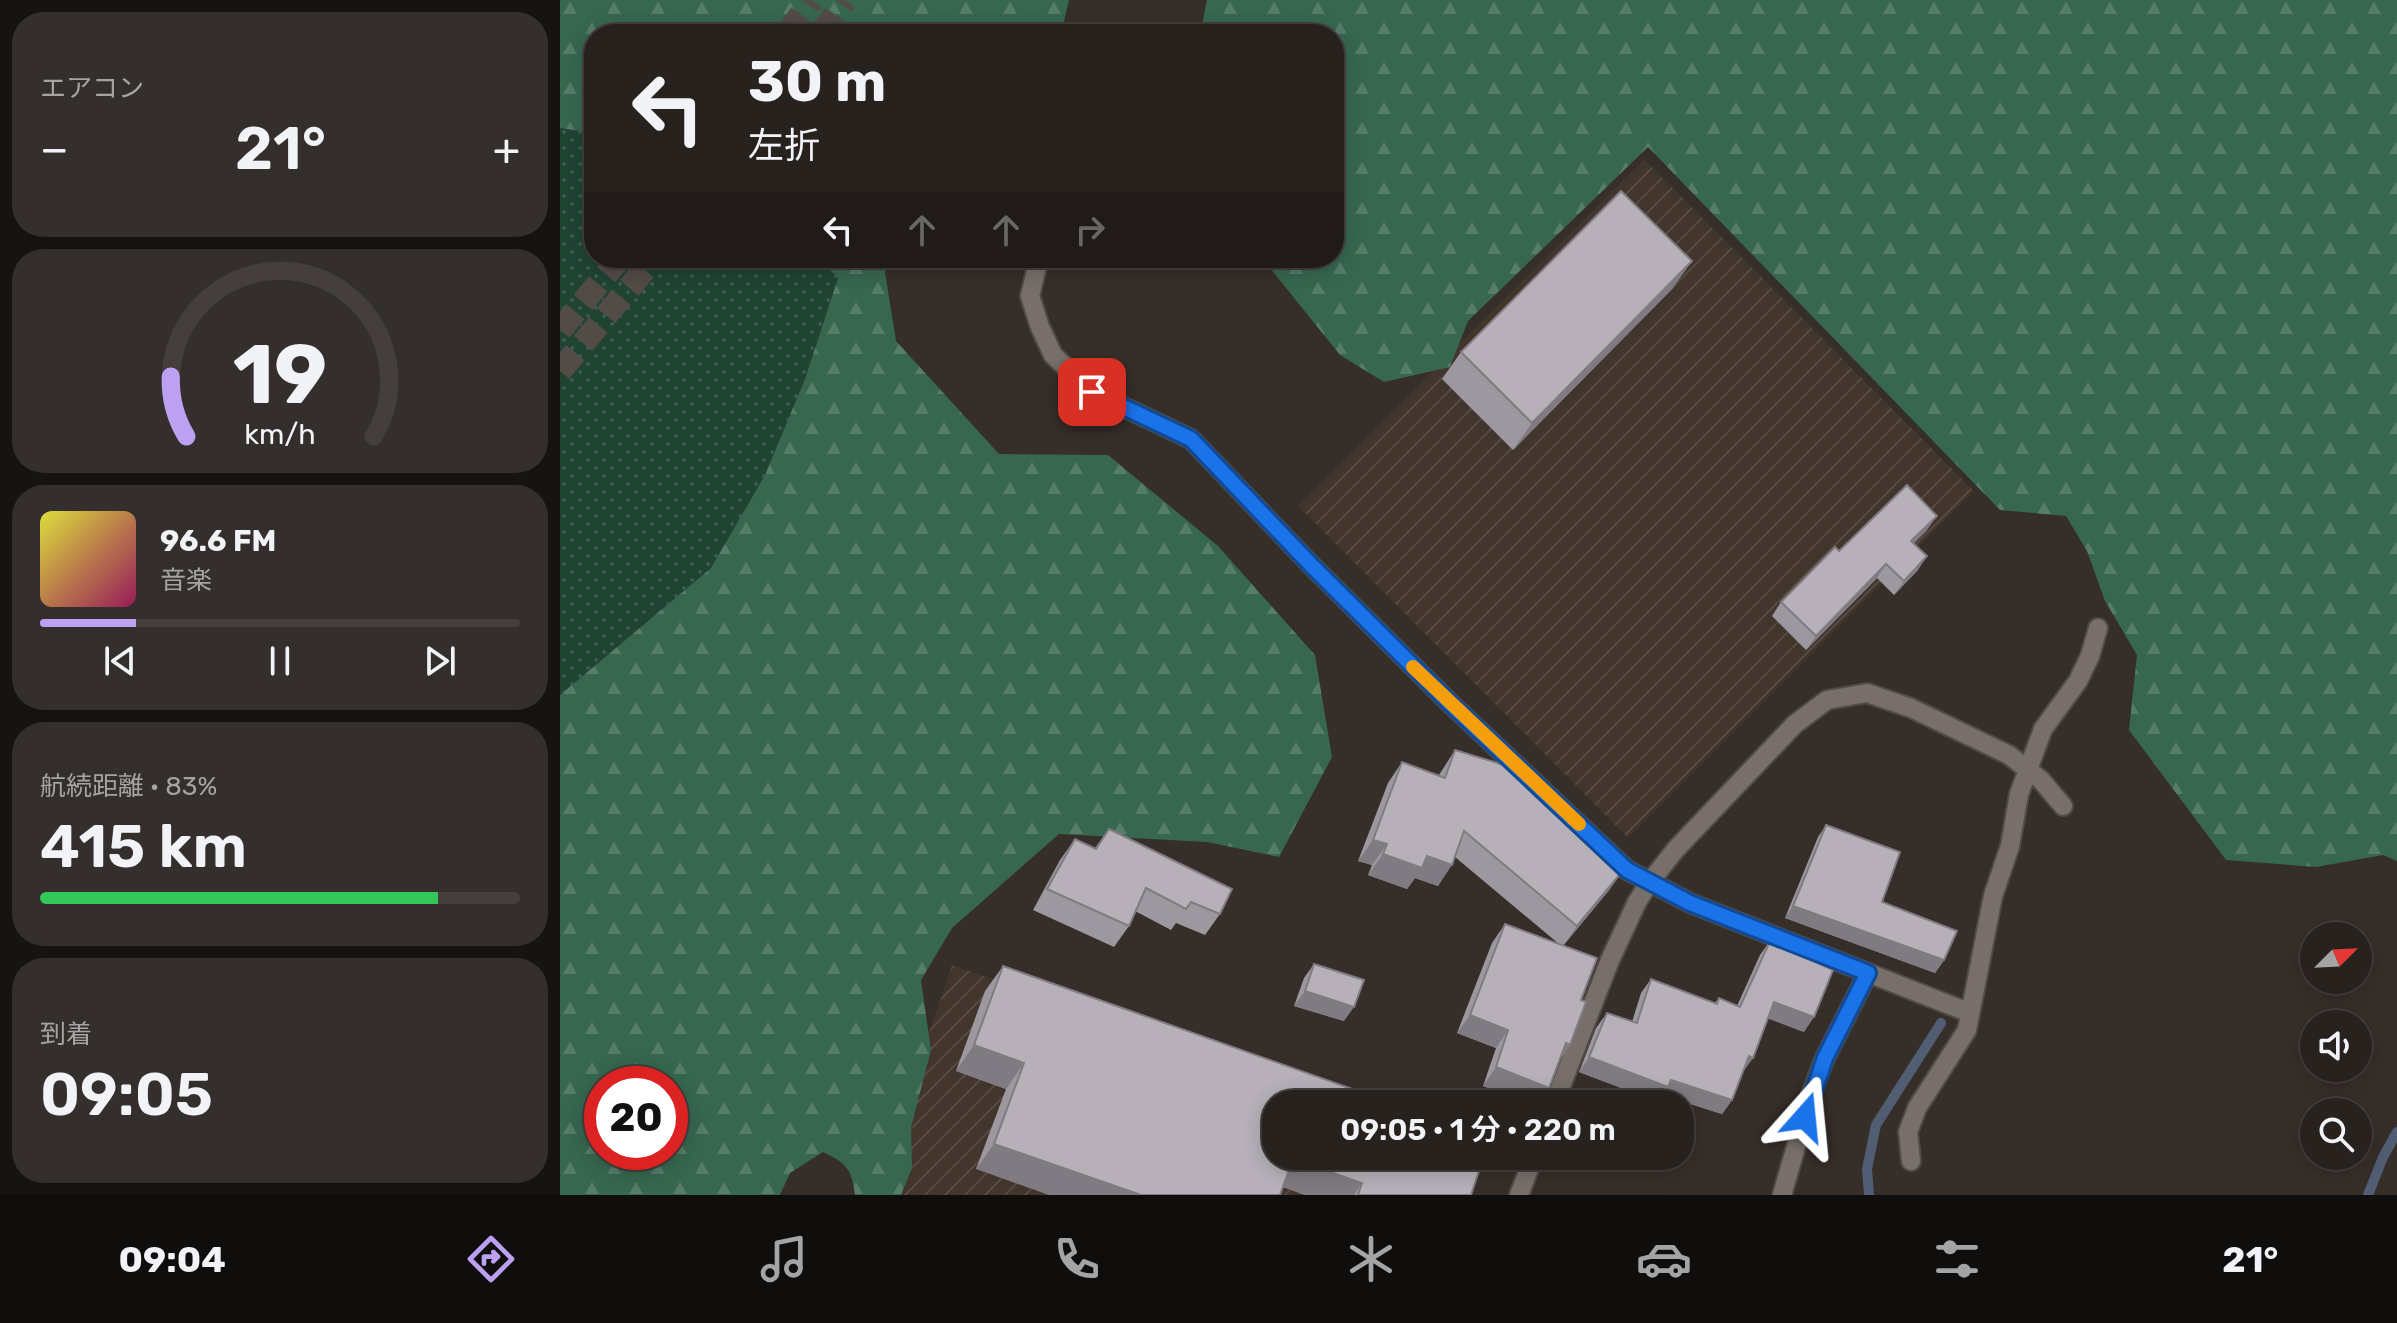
<!DOCTYPE html>
<html lang="ja">
<meta charset="utf-8">
<style>
body{margin:0;font-family:Rubik,"Noto Sans JP",sans-serif;background:#342f2c;color:#f1f3f6;height:100vh;display:flex;flex-direction:column;font-size:30px;white-space:nowrap}
*{box-sizing:border-box;margin:0}
p{font-size:26px;color:#a5a4a4}
.icon{flex:none;width:44px;height:44px;fill:none;stroke:currentColor;stroke-width:2;stroke-linecap:round;stroke-linejoin:round}
.map{position:relative;flex:1;overflow:hidden}
.side{display:flex;flex-direction:column;gap:12px;padding:12px;background:#161311;width:560px}
.side>*{flex:none}
.banner{position:absolute;left:24px;top:24px;width:760px;height:244px;border-radius:32px;box-shadow:0 4px 20px #0003,0 0 0 2px #443f3d;background:#28221f;color:#f1f3f6;overflow:hidden}
.needle{width:52px;rotate:66deg}
.fabs{position:absolute;left:1740px;top:922px;display:grid;gap:16px}
.fabs a{display:grid;place-items:center;width:72px;height:72px;border-radius:50%;background:#28221f;box-shadow:0 4px 20px #0003,0 0 0 2px #443f3d;font-size:40px}
.speed{position:absolute;left:24px;top:1066px;display:flex;gap:16px;font-size:40px;font-weight:700;text-align:center}
.speed>*{display:grid;place-content:center;width:104px;height:104px;border-radius:50%;background:#28221f;box-shadow:0 4px 20px #0003,0 0 0 2px #443f3d;line-height:1}
.speed .limit{border:12px solid #d22;background:#fff;color:#111}
.pin{position:absolute;display:grid;place-items:center;width:68px;height:68px;color:#fff;margin:-34px;border-radius:16px;box-shadow:0 4px 12px #0006}
.me{position:absolute;width:88px;margin:-44px;rotate:18deg;stroke-linejoin:round;filter:drop-shadow(0 0 6px #0008)}
.turn{display:flex;align-items:center;gap:28px;height:168px;padding:0 32px;font-size:36px}
.turn .icon{width:104px;height:104px;stroke-width:2.5}
.turn b{display:block;font-size:56px;line-height:68px}
.lanes{display:flex;align-items:center;height:76px;padding:0 32px;background:#0003;justify-content:center;gap:40px;direction:ltr}
.lanes .off{opacity:.35}
.big{font-size:60px;font-weight:600;line-height:1.1}
.side .tile{flex:1;display:flex;flex-direction:column;justify-content:center;gap:12px;min-width:0;padding:0 28px;border-radius:32px;background:#342f2c}
.side .dial{align-items:center;gap:0}
.dial svg{height:208px;overflow:visible;fill:none;stroke:#443f3d;stroke-width:7;stroke-linecap:round;text-anchor:middle}
.dial text{fill:#f1f3f6;stroke:none}
.song{display:flex;align-items:center;gap:24px}
.cover{width:96px;height:96px;border-radius:12px;background:linear-gradient(135deg,hsl(60 70% 55%),hsl(330 70% 35%))}
.played{height:8px;border-radius:4px;background:linear-gradient(90deg,#bca0f2 20%,#443f3d 20%)}
.keys{display:flex;justify-content:space-around;direction:ltr}
.heat{display:flex;justify-content:space-between;align-items:center;font-size:44px;direction:ltr}
.charge{height:12px;border-radius:6px;background:linear-gradient(90deg,#34c759 83%,#443f3d 0)}
.trip{position:absolute;left:702px;top:1090px;width:432px;height:80px;border-radius:32px;background:#28221f;box-shadow:0 4px 20px #0003,0 0 0 2px #443f3d;font-weight:600;line-height:80px;text-align:center}
.dock{display:flex;height:128px;justify-content:space-around;align-items:center;background:#100e0c;color:#a5a4a4}
.dock .icon{width:56px;height:56px}
.dock .active{color:#bca0f2}
.dock b{font-size:36px;color:#f1f3f6}
main{display:flex;flex:1;min-height:0}
.map>svg:first-child{display:block}
</style>
<main>
<section class="side">
<div class="tile"><p>エアコン</p>
<div class="heat"><a>−</a><b class="big">21°</b><a>+</a></div>
</div>
<div class="tile dial"><svg viewBox="0 0 100 80">
<path d="M14 69A42 42 0 1 1 86 69"/>
<path d="M14 69A42 42 0 0 1 8 46" stroke="#bca0f2"/>
<text x="50" y="56" font-size="32" font-weight="700">19</text>
<text x="50" y="72" font-size="11">km/h</text>
</svg></div>
<div class="tile">
<div class="song"><i class="cover"></i><div><b>96.6 FM</b><p>音楽</p></div></div>
<div class="played"></div>
<div class="keys"><svg class="icon" aria-label="previous" viewBox="0 0 24 24"><path d="M18 5L8 12l10 7zM5 5v14"/></svg><svg class="icon" aria-label="pause" viewBox="0 0 24 24"><path d="M8 5v14M16 5v14"/></svg><svg class="icon" aria-label="next" viewBox="0 0 24 24"><path d="M6 5l10 7-10 7zM19 5v14"/></svg></div>
</div>
<div class="tile"><p>航続距離 · 83%</p><b class="big">415 km</b><div class="charge"></div></div>
<div class="tile"><p>到着</p><b class="big">09:05</b></div>
</section>
<div class="map">
<svg width="1837" height="1195" viewBox="0 0 1837 1195">
<defs>
<pattern id="industrial-furrows" width="10" height="10" patternUnits="userSpaceOnUse" patternTransform="scale(2)"><rect width="10" height="10" fill="#42352c"/><path d="M-1 1l2-2M0 10L10 0M9 11l2-2" fill="none" stroke="#554941"/></pattern>
<pattern id="grass-dots" width="8" height="8" patternUnits="userSpaceOnUse" patternTransform="scale(2)"><rect width="8" height="8" fill="#1f4432"/><path d="M2 2h.1M6 6h.1" fill="none" stroke="#405f50" stroke-width="1.8" stroke-linecap="round"/></pattern>
<pattern id="forest-firs" width="22" height="20" patternUnits="userSpaceOnUse" patternTransform="scale(2)"><rect width="22" height="20" fill="#376750"/><path d="M5 1l3.5 6h-7zM16 11l3.5 6h-7z" fill="#557d6a"/></pattern>
</defs>
<rect width="100%" height="100%" fill="#362e29"/>
<g fill="url(#industrial-furrows)">
<path d="M1084 159 1414 491 1068 838 738 506Z"/>
<path d="M392 965 796 1104H716V1156L910 1195H314Z"/>
</g>
<path fill="url(#grass-dots)" d="M0 128 34 133V258H258L278 277 245 379 205 475 151 568 0 695Z"/>
<g fill="url(#forest-firs)" fill-rule="evenodd">
<path d="M0 0H509L501 34H34V133L0 128Z"/>
<path d="M647 0H1837V861L1823 855 1756 867 1666 860 1569 730 1577 655 1545 601 1527 551 1506 516 1440 510 1088 147 908 321 890 367 824 382 780 355 702 258H774V34H640Z"/>
<path d="M258 258H333L325 272 336 341 439 454 548 455 658 546 755 655 772 757 719 857 647 842 499 834 392 928 361 980 371 1050 351 1127 352 1168 341 1195H295C292 1169 286 1163 263 1152L230 1173 220 1195H0V695L151 568 205 475 245 379 278 278ZM42 1084H110V1152H42Z"/>
</g>
<g fill="none" stroke-linecap="round" stroke-linejoin="round">
<g stroke="#505d72" stroke-width="10">
<path d="M1309 1195 1307 1169 1316 1125 1381 1023"/>
<path d="M1808 1195 1823 1157 1837 1132"/>
</g>
<g stroke="#534b47" stroke-width="24" stroke-dasharray="24 12" stroke-linecap="butt">
<path d="M227 34 252 0"/>
<path d="M261 34 285 0"/>
<path d="M0 330 60 258"/>
<path d="M0 371 94 258"/>
</g>
<defs>
<g id="service">
<path d="M479 258 470 296 480 327 493 355 532 392 631 439 752 566 893 706 1067 870 1130 903 1410 1013"/>
<path d="M994 1104 1050 960 1077 902 1089 883 1116 849 1235 724 1267 700 1307 693 1351 708 1449 755 1481 780 1503 806"/>
<path d="M1351 1161 1348 1132 1357 1108 1407 1030 1433 896 1450 846 1459 794 1483 729 1518 681 1530 656 1538 628"/>
<path d="M959 1195 974 1156"/>
<path d="M1222 1195 1252 1091 1265 1058 1308 973"/>
</g>
</defs>
<use href="#service" stroke="#514b47" stroke-width="22"/>
<use href="#service" stroke="#786f6a" stroke-width="18"/>
</g>
<g fill="#9d979f">
<path d="M1113 288 953 450 882 379 901 352Z"/>
<path d="M1367 530 1354 543 1358 570 1334 595 1317 578 1246 650 1212 616 1221 602 1279 551Z"/>
<path d="M895 750 1050 889 1003 946 1021 1000 1010 1045 1000 1059 978 1104H971L923 1086 936 1048 897 1033 932 943 945 924 999 944 895 857 878 886 855 878 847 889 808 875 812 865 798 861 828 783 842 762 879 775Z"/>
<path d="M1266 825 1322 902 1384 960 1375 973 1225 918 1258 837Z"/>
<path d="M549 829 660 914 645 935 616 923 611 930 575 911 569 926 554 947 473 910 500 860 515 839 535 848Z"/>
<path d="M1210 941 1244 1032 1208 1018 1183 1072 1172 1100 1162 1114 1102 1095 1098 1102 1019 1072 1036 1028 1047 1013 1072 1022 1081 993 1091 979 1155 1003 1159 998 1177 1006 1200 955Z"/>
<path d="M754 964 784 1021 734 1006 744 978Z"/>
<path d="M443 966 911 1195H745L723 1187 416 1169 446 1089 396 1071 425 991Z"/>
</g>
<g fill="#807b82">
<path d="M1132 261 1113 288 953 450 972 423Z"/>
<path d="M1377 516 1367 530 1341 554 1351 541Z"/>
<path d="M1367 556 1358 570 1334 595 1344 581Z"/>
<path d="M1326 564 1317 578 1246 650 1256 636Z"/>
<path d="M813 840 827 844 812 865 798 861Z"/>
<path d="M823 854 867 856 892 865 878 886 855 878 847 889 808 875Z"/>
<path d="M1065 868 1050 889 1002 947 1017 926Z"/>
<path d="M1233 906 1384 960 1375 973 1225 918Z"/>
<path d="M745 991 794 1007 784 1021 734 1006Z"/>
<path d="M1214 1002 1254 1017 1244 1032 1204 1017Z"/>
<path d="M910 1015 948 1030 936 1048 897 1033Z"/>
<path d="M1006 1043 1010 1045 997 1063Z"/>
<path d="M414 1045 464 1063 446 1089 396 1071Z"/>
<path d="M1189 1056 1193 1058 1183 1072Z"/>
<path d="M1029 1057 1111 1080 1172 1100 1162 1114 1102 1095 1098 1102 1019 1072Z"/>
<path d="M936 1067 989 1088 978 1104H971L923 1086Z"/>
<path d="M434 1144 581 1195H489L416 1169Z"/>
<path d="M733 1159 802 1183 794 1195H745L715 1184Z"/>
</g>
<g fill="#b7b0b9" stroke="#807b82" stroke-width="2">
<path d="M1061 191 1132 261 972 423 901 352Z"/>
<path d="M1347 485 1377 516 1351 541 1367 556 1344 581 1326 564 1256 636 1221 602 1275 547 1279 551Z"/>
<path d="M895 750 944 765 1065 868 1017 926 904 831 892 865 867 856 862 868 823 854 827 844 813 840 842 762 885 778Z"/>
<path d="M1266 825 1340 852 1322 902 1397 931 1384 960 1233 906Z"/>
<path d="M549 829 672 889 660 914 631 902 626 909 586 888 569 926 487 889 515 839 536 849Z"/>
<path d="M945 924 1037 958 1021 1000 1026 1002 1010 1045 1006 1043 989 1088 936 1067 948 1030 910 1015Z"/>
<path d="M1210 941 1273 970 1254 1017 1214 1002 1193 1058 1189 1056 1172 1100 1111 1080 1108 1087 1029 1057 1047 1013 1077 1023 1091 979 1157 1004 1159 998 1180 1007Z"/>
<path d="M754 964 804 980 794 1007 745 991Z"/>
<path d="M443 966 835 1104H716V1156H924L911 1195H798L802 1183 733 1159 720 1195H581L434 1144 464 1063 414 1045Z"/>
</g>
<g fill="none" stroke-linecap="round" stroke-linejoin="round">
<defs>
<path id="route" d="M532 392 631 439 752 566 893 706 1067 870 1130 903 1308 973 1265 1058 1245 1117"/>
</defs>
<use href="#route" stroke="#114b97" stroke-width="20"/>
<use href="#route" stroke="#1a73e8" stroke-width="14"/>
<path stroke="#f59e0b" stroke-width="14" d="M853 667 1019 824"/>
</g>
</svg>
<div class="fabs">
<a><svg class="needle" viewBox="-14 -14 28 28"><path d="M0-13l5 13h-10z" fill="#e53935"/><path d="M0 13l5-13h-10z" fill="#a5a4a4"/></svg></a>
<a><svg class="icon" aria-label="sound" viewBox="0 0 24 24"><path d="M4 9h4l5-4v14l-5-4H4zM17 9q2 3 0 6"/></svg></a>
<a><svg class="icon" aria-label="search" viewBox="0 0 24 24"><circle cx="10" cy="10" r="6"/><path d="M15 15l6 6"/></svg></a>
</div>
<div class="speed"><div class="limit">20</div></div>
<div class="pin" style="left:532px;top:392px;background:#d93025"><svg class="icon" aria-label="arrive" viewBox="0 0 24 24"><path d="M6 21V4h12l-3 4 3 4H6"/></svg></div>
<svg class="me" style="left:1245px;top:1117px" viewBox="-20 -20 40 40"><path d="M0-17L14 15 0 8-14 15z" fill="#1a73e8" stroke="#fff" stroke-width="4"/></svg>
<div class="trip">09:05 · 1 分 · 220 m</div>
<div class="banner">
<div class="turn"><svg class="icon" aria-label="left" viewBox="0 0 24 24"><path d="M17 20v-9H6M10 6l-5 5 5 5"/></svg><div><b>30 m</b>左折</div></div>
<div class="lanes"><svg class="icon" aria-label="left" viewBox="0 0 24 24"><path d="M17 20v-9H6M10 6l-5 5 5 5"/></svg><svg class="icon off" aria-label="ahead" viewBox="0 0 24 24"><path d="M12 20V5M6 11l6-6 6 6"/></svg><svg class="icon off" aria-label="ahead" viewBox="0 0 24 24"><path d="M12 20V5M6 11l6-6 6 6"/></svg><svg class="icon off" aria-label="right" viewBox="0 0 24 24"><path d="M7 20v-9h11M14 6l5 5-5 5"/></svg></div>
</div>
</div>
</main>
<nav class="dock">
<b>09:04</b>
<svg class="icon active" aria-label="directions" viewBox="0 0 24 24"><path d="M12 3l9 9-9 9-9-9zM9 14v-3h6M13 9l2 2-2 2"/></svg>
<svg class="icon" aria-label="music" viewBox="0 0 24 24"><path d="M9 18V5l10-2v13"/><circle cx="6" cy="18" r="3"/><circle cx="16" cy="16" r="3"/></svg>
<svg class="icon" aria-label="phone" viewBox="0 0 24 24"><path d="M5 4h4l2 5-3 2q2 4 5 5l2-3 5 2v4C11 20 4 13 5 4z"/></svg>
<svg class="icon" aria-label="climate" viewBox="0 0 24 24"><path d="M12 3v18M4 7l16 10M4 17L20 7"/></svg>
<svg class="icon" aria-label="car" viewBox="0 0 24 24"><path d="M5 17H2v-5l4-1 3-4h7l3 4 3 1v5h-3M9 17h6M6 11h13"/><circle cx="7" cy="17" r="2"/><circle cx="17" cy="17" r="2"/></svg>
<svg class="icon" aria-label="filters" viewBox="0 0 24 24"><path d="M4 7h16M4 17h16"/><circle cx="9" cy="7" r="2"/><circle cx="15" cy="17" r="2"/></svg>
<b>21°</b>
</nav>
